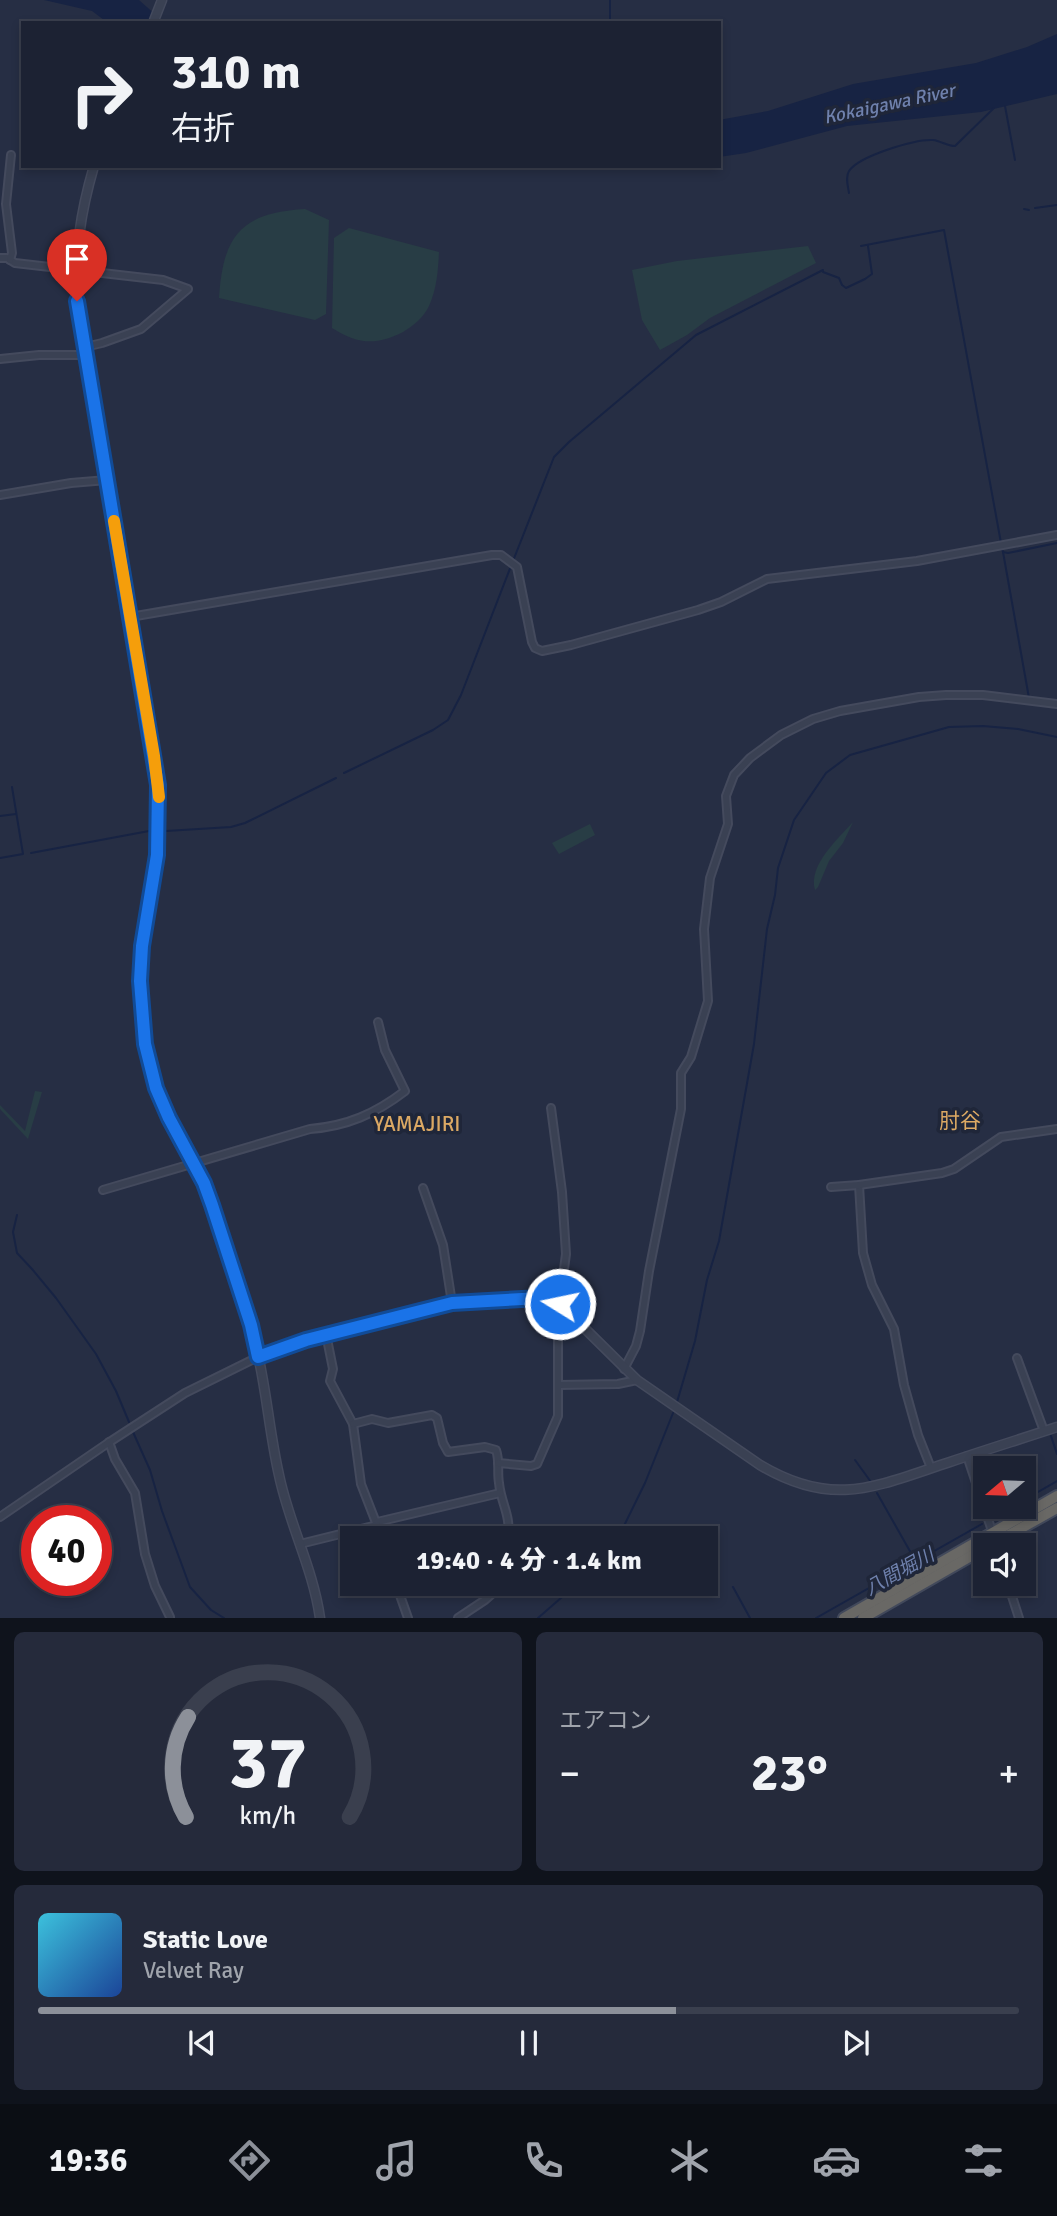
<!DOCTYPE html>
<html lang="ja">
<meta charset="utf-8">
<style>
body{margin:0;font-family:Signika,"Noto Sans JP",sans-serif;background:#252a3b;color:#f1f3f6;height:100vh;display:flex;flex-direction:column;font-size:26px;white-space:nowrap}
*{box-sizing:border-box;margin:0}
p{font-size:23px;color:#a0a4ac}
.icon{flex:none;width:38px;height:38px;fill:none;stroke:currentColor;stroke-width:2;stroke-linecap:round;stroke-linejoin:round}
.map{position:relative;height:1618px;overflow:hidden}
.sheet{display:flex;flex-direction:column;gap:14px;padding:14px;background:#0f131c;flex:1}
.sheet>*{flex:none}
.top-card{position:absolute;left:21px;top:21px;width:700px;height:147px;border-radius:0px;box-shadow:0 4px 10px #0003,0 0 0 2px #3a3f4e;background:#1c2233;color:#f1f3f6;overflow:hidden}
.needle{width:46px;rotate:251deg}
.fabs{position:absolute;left:973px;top:1456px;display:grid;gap:14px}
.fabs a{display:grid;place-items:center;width:63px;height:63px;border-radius:0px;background:#1c2233;box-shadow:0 4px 10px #0003,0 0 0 2px #3a3f4e;font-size:35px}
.speed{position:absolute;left:21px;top:1505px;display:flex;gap:14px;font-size:35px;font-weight:700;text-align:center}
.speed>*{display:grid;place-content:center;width:91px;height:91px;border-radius:50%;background:#1c2233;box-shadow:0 4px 10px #0003,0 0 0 2px #3a3f4e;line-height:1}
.speed .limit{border:10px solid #d22;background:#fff;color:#111}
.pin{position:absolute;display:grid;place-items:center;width:60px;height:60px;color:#fff;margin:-72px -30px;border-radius:50% 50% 50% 0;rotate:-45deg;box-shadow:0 0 7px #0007}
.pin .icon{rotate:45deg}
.me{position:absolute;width:77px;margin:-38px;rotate:280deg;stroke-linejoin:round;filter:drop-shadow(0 0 5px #0008)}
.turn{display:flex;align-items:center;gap:24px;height:147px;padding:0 35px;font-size:32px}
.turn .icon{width:91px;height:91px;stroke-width:2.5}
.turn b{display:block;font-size:49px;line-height:60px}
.big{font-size:52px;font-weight:800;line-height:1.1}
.sheet .tile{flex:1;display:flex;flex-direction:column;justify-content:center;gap:10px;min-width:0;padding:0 24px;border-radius:10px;background:#252a3b}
.sheet .dial{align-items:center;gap:0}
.dial svg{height:182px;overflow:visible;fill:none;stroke:#3a3f4e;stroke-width:7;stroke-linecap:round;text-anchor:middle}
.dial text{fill:#f1f3f6;stroke:none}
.song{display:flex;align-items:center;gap:21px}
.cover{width:84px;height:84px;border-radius:10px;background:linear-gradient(135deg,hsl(190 70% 55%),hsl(220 70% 35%))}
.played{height:7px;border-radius:4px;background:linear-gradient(90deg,#8c9099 65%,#3a3f4e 65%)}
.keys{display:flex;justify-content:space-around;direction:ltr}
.heat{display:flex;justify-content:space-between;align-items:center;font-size:38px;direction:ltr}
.sheet .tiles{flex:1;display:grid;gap:14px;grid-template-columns:1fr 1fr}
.tile:last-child{grid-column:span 2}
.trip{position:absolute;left:340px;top:1526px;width:378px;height:70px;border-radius:0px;background:#1c2233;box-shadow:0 4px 10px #0003,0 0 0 2px #3a3f4e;font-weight:800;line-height:70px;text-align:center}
.tabs{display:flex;height:112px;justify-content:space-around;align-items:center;background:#0b0e14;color:#a0a4ac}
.tabs .icon{width:49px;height:49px}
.tabs .current{color:#8c9099}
.tabs b{font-size:32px;color:#f1f3f6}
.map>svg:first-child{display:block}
</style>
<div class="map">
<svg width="1057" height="1618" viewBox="0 0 1057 1618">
<rect width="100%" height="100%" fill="#262e44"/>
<g fill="#283d45">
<path d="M305 209 329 220 326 314 315 320 219 298C223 235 241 213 305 209Z"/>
<path d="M349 228 439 252C438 271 437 288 429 306 424 317 413 326 403 332 376 346 357 344 332 328L334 238Z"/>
<path d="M808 246 816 263 710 318 687 335 660 350 642 320 632 270 677 261Z"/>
<path d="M853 822 843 843 829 861 818 887 815 890C808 865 838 839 853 822Z"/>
<path d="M590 824 595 835 559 854 552 843Z"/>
<path d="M35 1091 42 1092 28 1139 0 1109V1105L25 1131Z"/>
</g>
<g fill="#172343">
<path d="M44 0H139L165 23H108L92 11Z"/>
<path d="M1057 34V94L981 112 847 126 746 153 719 157V120L768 111 853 84 976 63 1027 47Z"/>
</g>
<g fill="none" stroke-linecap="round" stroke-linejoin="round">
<g stroke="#172343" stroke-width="2">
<path d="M610 0V21"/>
<path d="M1005 106 1015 160"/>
<path d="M849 193C848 186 845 177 849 171 859 156 915 139 933 140 941 141 947 146 955 146L994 108"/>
<path d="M1035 208 1057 205"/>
<path d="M1024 209 1029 210"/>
<path d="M861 246 944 230 1001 543"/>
<path d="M823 272 839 278 842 285 846 288 865 279 872 274 868 246"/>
<path d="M1002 549 1003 552 1008 553 1057 543"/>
<path d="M1003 552 1029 698"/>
<path d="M513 561 554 457 569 442 696 335 823 270"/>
<path d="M344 773 433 730 448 720 461 695 511 566"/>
<path d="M0 816 16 814"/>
<path d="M166 831 231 827 245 823 336 778"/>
<path d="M31 853 149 831"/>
<path d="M0 858 23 854 12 787"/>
<path d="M17 1215 13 1232 17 1253 32 1269 56 1298 96 1354 116 1391 129 1422"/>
<path d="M677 1402 695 1341 707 1280 719 1241 754 1044 767 929 775 895 778 868 794 820 826 773 850 755 949 727 983 726 1018 729 1057 737"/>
<path d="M133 1432 150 1470 162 1511 190 1587 211 1610 224 1618"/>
<path d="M1051 1436 1057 1454"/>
<path d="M855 1460 871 1482"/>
<path d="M877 1493 911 1553"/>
<path d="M1024 1500 1057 1481"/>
<path d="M992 1518 1012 1507"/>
<path d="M618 1538 645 1483 673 1413"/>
<path d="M733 1587 750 1618"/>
<path d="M538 1618 577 1584"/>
<path d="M816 1618 982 1524"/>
</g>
<defs>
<g id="minor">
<path d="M0 258H7L15 263 163 280 188 289 141 329 102 343 85 347"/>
<path d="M10 260 12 253 6 204 11 155"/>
<path d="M0 359 39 355H86"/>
<path d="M0 495 71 483 107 480"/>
<path d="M130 617 492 555H501L517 567 532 642 535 648 542 651 571 645 698 610 721 602 767 579 917 561 1057 535"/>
<path d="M859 1185 863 1253 872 1285 894 1329 904 1385 918 1435 931 1468"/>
<path d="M831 1187 859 1185 942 1173 954 1169 1001 1137 1057 1129"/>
<path d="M423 1188 443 1245 452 1303"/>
<path d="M103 1190 310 1129C347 1126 375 1114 405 1091L385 1050 378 1022"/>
<path d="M326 1334 333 1369 330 1381 353 1424 361 1484 382 1538"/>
<path d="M1017 1358 1044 1431"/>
<path d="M624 1369 636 1346 640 1331 649 1271 681 1109V1073L691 1057 708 1001 704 929 710 878 728 824 726 796 734 775 750 758 781 735 813 719 840 711 919 697 946 695H983L1057 704"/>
<path d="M559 1385 618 1384 637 1380"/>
<path d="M353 1424 372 1419 388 1423 432 1415 437 1418 443 1443 448 1452 485 1447 496 1450C500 1461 497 1472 499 1483 501 1504 511 1514 508 1538"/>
<path d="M109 1442 115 1459 135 1493 145 1554 155 1586 170 1617"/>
<path d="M967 1456 993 1534"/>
<path d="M498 1463 531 1466 537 1464 558 1416V1314L566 1254 562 1192 551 1108"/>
<path d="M0 1517 108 1443 185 1393 258 1357"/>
<path d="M377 1522 500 1493"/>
<path d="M300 1544 377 1525"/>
<path d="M396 1584 408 1618"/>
<path d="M1008 1584 1019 1618"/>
<path d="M458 1618 485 1600 503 1584"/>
</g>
<g id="tertiary">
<path d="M153 23 162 0"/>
<path d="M94 166C80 214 75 251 77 301L158 784C163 881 125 967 148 1063 160 1114 194 1155 212 1203 220 1224 226 1247 233 1269 242 1297 251 1326 258 1355 267 1395 270 1436 279 1475 289 1524 313 1568 320 1618"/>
<path d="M258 1357 306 1340 452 1303 546 1298 564 1308 637 1380 760 1465C834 1509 876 1486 950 1462 985 1450 1021 1439 1057 1427"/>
</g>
<g id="trunk">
<path d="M991 1545 1057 1508"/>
<path d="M844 1618 1057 1496"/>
<path d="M863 1618 985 1548"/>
</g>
</defs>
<use href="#minor" stroke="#444a5d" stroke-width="10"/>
<use href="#tertiary" stroke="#444a5d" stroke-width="11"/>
<use href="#trunk" stroke="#42495b" stroke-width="14"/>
<use href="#minor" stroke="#3a4153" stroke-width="6"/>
<use href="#tertiary" stroke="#3a4153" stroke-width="8"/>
<use href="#trunk" stroke="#696865" stroke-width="10"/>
</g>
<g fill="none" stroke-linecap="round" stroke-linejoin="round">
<defs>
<path id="route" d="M77 301 158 785 157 855 142 946 140 981 145 1044 156 1088 169 1118 204 1183 212 1205 251 1325 258 1357 306 1340 452 1303 541 1298 550 1299 560 1304"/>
</defs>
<use href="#route" stroke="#114b97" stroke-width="18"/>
<use href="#route" stroke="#1a73e8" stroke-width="12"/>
<path stroke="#f59e0b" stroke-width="12" d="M114 521 154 756 159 797"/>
</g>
<g text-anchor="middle" stroke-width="7" stroke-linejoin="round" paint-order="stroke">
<g font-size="19" font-style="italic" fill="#6f81ad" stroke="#1f2639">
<text transform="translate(889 103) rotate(-12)" y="7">Kokaigawa River</text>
<text transform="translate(899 1571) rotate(-29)" y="7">八間堀川</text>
</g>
<g font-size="21" fill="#dca964" stroke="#1f2639">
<text x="960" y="1128">肘谷</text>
<text x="417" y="1131">YAMAJIRI</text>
</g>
</g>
</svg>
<div class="fabs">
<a><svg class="needle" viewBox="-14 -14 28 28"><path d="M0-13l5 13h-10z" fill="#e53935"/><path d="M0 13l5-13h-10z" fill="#a0a4ac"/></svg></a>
<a><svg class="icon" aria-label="sound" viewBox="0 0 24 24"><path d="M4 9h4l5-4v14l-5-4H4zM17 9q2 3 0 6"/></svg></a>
</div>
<div class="speed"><div class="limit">40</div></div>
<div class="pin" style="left:77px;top:301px;background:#d93025"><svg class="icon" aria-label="arrive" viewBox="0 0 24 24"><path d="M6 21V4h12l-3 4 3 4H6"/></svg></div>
<svg class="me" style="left:560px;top:1304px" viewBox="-20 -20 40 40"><circle r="17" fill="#1a73e8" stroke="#fff" stroke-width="3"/><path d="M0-11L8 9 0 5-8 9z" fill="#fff"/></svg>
<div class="trip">19:40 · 4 分 · 1.4 km</div>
<div class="top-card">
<div class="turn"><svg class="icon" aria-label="right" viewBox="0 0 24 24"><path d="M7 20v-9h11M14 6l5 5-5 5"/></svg><div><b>310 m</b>右折</div></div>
</div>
</div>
<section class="sheet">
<div class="tiles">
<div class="tile dial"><svg viewBox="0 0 100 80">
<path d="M14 69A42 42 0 1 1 86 69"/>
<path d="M14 69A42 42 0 0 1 15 25" stroke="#8c9099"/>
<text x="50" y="56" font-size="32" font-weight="700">37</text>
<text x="50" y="72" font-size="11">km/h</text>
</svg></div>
<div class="tile"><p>エアコン</p>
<div class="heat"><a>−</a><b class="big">23°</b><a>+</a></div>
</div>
<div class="tile">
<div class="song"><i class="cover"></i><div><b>Static Love</b><p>Velvet Ray</p></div></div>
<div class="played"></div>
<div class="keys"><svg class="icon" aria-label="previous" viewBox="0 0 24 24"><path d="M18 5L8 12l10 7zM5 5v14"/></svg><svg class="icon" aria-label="pause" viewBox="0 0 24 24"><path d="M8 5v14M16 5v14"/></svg><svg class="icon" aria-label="next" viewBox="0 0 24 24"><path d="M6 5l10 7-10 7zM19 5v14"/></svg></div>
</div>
</div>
</section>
<nav class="tabs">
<b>19:36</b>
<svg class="icon current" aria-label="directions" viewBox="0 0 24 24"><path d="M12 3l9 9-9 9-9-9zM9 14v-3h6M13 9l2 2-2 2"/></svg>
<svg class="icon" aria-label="music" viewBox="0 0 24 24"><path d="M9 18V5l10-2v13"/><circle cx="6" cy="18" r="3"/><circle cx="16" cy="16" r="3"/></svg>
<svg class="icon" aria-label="phone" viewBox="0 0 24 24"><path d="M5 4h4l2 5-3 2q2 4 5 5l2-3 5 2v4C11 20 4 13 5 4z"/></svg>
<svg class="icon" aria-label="climate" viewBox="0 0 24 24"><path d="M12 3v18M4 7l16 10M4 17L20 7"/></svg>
<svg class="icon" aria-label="car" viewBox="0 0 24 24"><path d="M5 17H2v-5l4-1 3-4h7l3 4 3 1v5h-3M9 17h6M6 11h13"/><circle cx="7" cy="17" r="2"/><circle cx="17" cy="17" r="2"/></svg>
<svg class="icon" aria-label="filters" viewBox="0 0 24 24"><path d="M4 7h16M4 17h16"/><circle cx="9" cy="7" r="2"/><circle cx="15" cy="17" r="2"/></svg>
</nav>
